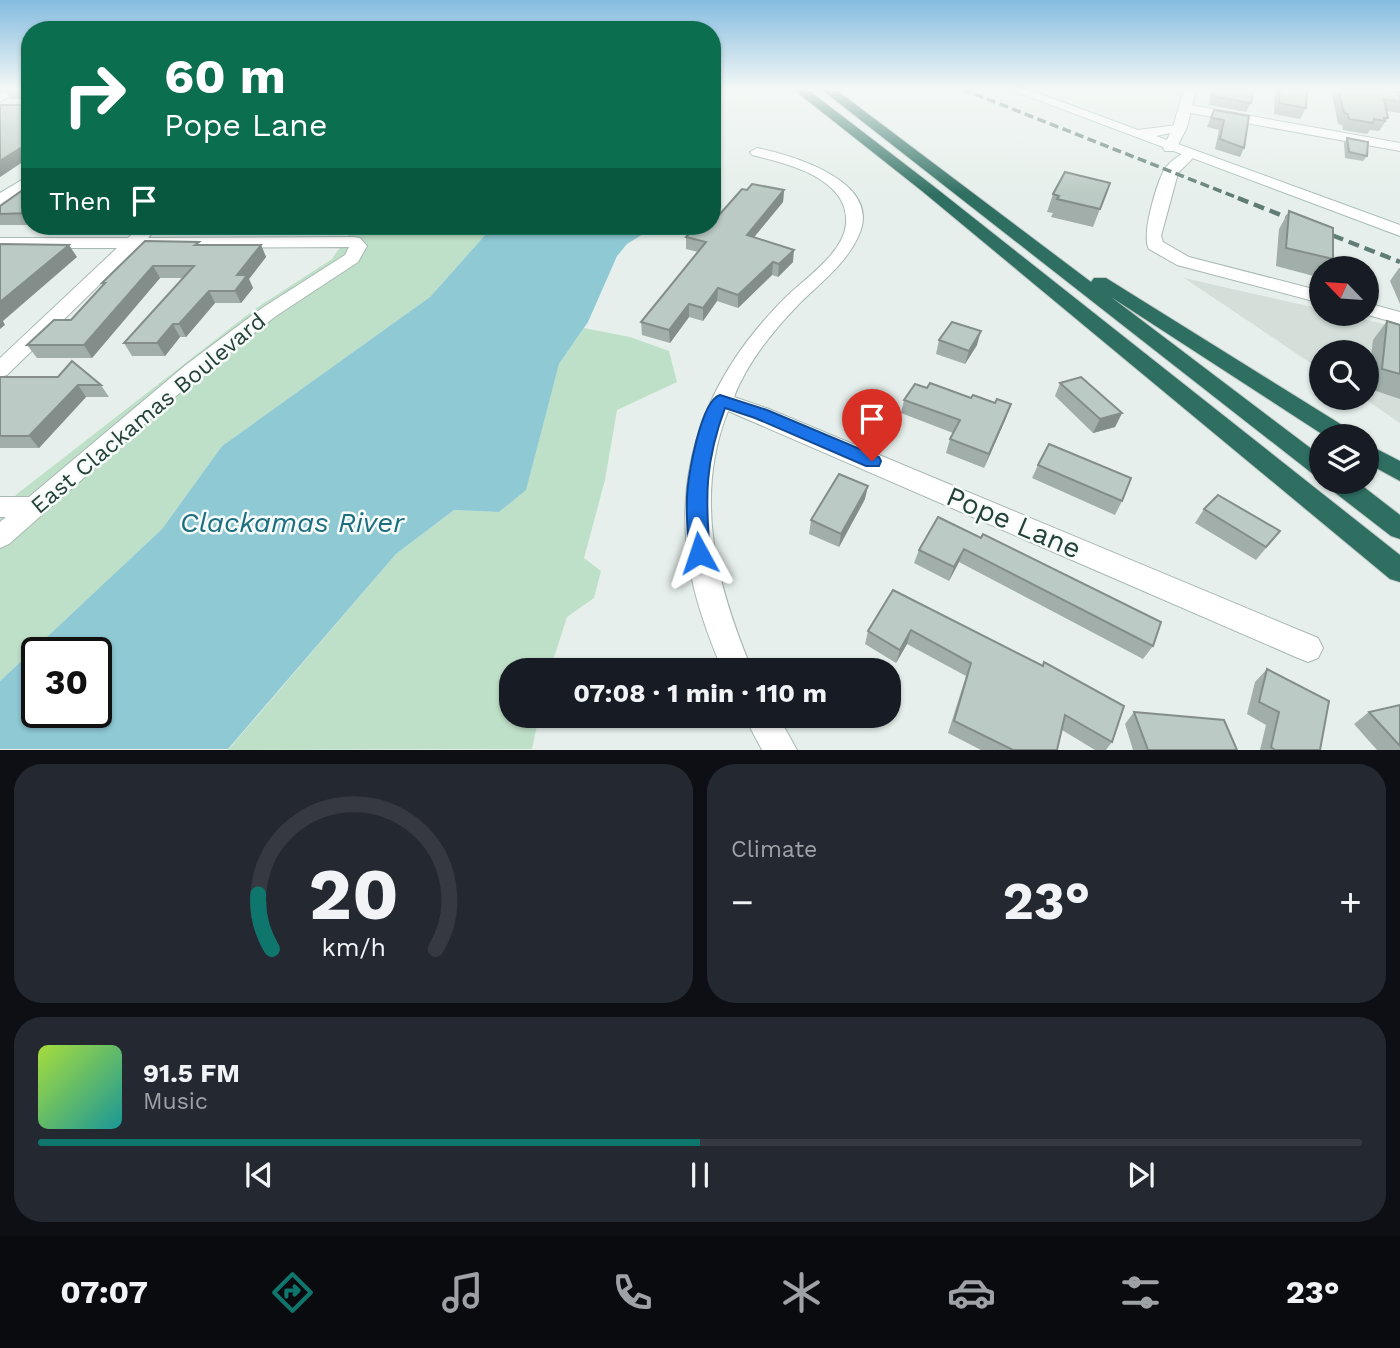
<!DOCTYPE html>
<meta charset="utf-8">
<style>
body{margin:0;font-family:"Work Sans",sans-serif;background:#242831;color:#f1f3f6;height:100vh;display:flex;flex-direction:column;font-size:26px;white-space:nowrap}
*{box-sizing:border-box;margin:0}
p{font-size:23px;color:#9ea1a6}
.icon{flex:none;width:38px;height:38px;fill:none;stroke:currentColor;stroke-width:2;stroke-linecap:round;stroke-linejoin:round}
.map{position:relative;height:750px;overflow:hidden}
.sheet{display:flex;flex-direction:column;gap:14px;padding:14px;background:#0d0f14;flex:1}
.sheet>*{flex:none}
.hud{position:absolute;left:21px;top:21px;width:700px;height:214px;border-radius:28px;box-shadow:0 2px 5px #0004;background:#0b6e4f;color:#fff;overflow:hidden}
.needle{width:46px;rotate:295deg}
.controls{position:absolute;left:1309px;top:256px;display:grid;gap:14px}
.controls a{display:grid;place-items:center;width:70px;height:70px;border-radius:50%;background:#171b24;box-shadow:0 2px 5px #0004;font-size:35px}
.speed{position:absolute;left:21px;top:637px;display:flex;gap:14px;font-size:35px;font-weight:700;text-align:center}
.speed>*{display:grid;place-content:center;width:91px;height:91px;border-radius:50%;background:#171b24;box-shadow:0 2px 5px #0004;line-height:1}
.speed .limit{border:4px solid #111;border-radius:10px;background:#fff;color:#111}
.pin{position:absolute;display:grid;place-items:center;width:60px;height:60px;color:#fff;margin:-72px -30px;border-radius:50% 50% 50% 0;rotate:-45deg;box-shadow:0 0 7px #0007}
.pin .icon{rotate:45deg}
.me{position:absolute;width:77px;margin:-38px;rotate:355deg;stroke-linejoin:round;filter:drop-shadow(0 0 5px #0008)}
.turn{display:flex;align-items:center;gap:24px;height:147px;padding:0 28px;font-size:32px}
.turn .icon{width:91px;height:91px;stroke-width:2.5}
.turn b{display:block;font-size:49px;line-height:60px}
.then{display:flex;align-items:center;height:66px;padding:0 28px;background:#0003;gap:14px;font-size:26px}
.big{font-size:52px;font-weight:700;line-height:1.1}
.sheet .tile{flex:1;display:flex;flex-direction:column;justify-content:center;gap:10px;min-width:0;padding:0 24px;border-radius:28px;background:#242831}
.sheet .dial{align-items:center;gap:0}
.dial svg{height:182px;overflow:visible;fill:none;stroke:#363941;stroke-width:7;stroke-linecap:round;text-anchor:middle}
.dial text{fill:#f1f3f6;stroke:none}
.song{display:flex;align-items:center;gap:21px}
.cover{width:84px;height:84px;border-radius:10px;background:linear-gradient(135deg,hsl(80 70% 55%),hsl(180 70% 35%))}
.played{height:7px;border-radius:4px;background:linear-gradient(90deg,#0f766e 50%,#363941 50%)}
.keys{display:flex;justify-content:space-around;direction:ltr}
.heat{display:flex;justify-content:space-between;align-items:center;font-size:38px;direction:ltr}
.sheet .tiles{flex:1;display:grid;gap:14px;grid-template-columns:1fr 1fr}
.tile:last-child{grid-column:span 2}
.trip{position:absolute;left:499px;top:658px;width:402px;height:70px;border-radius:28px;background:#171b24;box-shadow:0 2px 5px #0004;font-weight:700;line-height:70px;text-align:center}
.dock{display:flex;height:112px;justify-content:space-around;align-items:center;background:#090b0e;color:#9ea1a6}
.dock .icon{width:49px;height:49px}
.dock .selected{color:#0f766e}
.dock b{font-size:32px;color:#f1f3f6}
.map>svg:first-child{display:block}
</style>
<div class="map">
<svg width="1400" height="750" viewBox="0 0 1400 750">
<rect width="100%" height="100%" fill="#e6efeb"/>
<path fill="#d4dfda" d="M1184 278 1321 309V313H1338L1400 328V423L1362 397H1367V352H1321V370Z"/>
<g fill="#bfe0c8">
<path d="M376 226H501L487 233 430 297 222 446 162 529 0 681V512L17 494 255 309 332 259 351 231 369 232Z"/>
<path d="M584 328 630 337 669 351 677 382 617 410 605 480 584 558 601 571 594 598 567 617 550 670H511V716H539L532 749 228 750 396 554 454 510 499 512 525 490 559 364Z"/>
</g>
<path fill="#8ec9d4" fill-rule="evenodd" d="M501 226H656L627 244 617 256 588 322 559 364 526 490 499 512 454 510 396 554 228 749H0V681L162 529 222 446 430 297 487 233ZM37 653H96V712H37Z"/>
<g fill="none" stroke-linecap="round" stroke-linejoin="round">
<defs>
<g id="minor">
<path d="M7 89H22L0 102V93Z"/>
<path d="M1185 104 1400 143V151L1180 111V105Z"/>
<path d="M757 148C794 156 885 182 858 237 845 265 819 284 798 305 773 331 747 363 734 397L769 409 1318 638 1323 648 1318 658 1308 662 1298 658 728 411C693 499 717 586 752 670H722C709 637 696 604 690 569 671 463 711 371 786 297 805 278 843 254 846 224 850 178 786 163 752 155L750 152Z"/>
<path d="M1189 151 1196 155 1178 173 1161 236 1163 242 1189 257 1321 291V303L1177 265 1149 249C1141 235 1156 187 1163 172 1167 164 1180 153 1189 151Z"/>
<path d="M141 226H158L148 238 354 237 360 238 367 246 358 262 276 316 201 374 9 544 0 548V522L6 517H0V497H29L187 364 262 308 345 255 349 247 137 248 7 375 0 377V358L117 248H0V238H128Z"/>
<path d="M1367 303 1400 312V324L1361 313H1367Z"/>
<path d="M744 716H778L797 750H762Z"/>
</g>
<path id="tertiary" d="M1184 89H1196L1187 127 1175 151H1165L1163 148 1173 127Z"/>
<g id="secondary">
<path d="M1009 89H1027L1138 130 1185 124V130L1156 136 1400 225V236Z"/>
<path d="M30 175V186L0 205V193Z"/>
</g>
<g id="motorway">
<path d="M793 89H807L932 185 1400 555V582L1390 579 922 191Z"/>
<path d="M821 89H835L1091 282 1094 278H1106L1350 430 1353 436H1325L1111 297 1321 456V477L1313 474Z"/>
<path d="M1367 444 1400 461V481L1367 463Z"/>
<path d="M1326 481H1356L1400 515V539L1391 536 1329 488Z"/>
</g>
</defs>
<use href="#minor" stroke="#a8b8b2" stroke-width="2"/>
<use href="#tertiary" stroke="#a8b8b2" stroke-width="2"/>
<use href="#secondary" stroke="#a4bbb3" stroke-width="2"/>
<use href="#motorway" stroke="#c2cac8" stroke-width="2"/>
<use href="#minor" fill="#fff" fill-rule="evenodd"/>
<use href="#tertiary" fill="#fff" fill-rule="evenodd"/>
<use href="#secondary" fill="#fff" fill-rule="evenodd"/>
<use href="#motorway" fill="#2f6f62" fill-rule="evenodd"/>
<path stroke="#5f7d75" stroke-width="3.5" stroke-dasharray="9 4.5" stroke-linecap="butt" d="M962 89 1243 200"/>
<path stroke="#5f7d75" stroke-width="4.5" stroke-dasharray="11 6" stroke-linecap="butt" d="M1238 198 1400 262"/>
</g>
<g fill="#a1aea9">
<path d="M4 89H30V157L0 177V105H24L27 102 25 101 23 99H10Z"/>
<path d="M1211 89H1253L1251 103 1246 112 1209 105Z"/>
<path d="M1275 89H1307L1306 108 1300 119 1274 114Z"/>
<path d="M1331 89H1383L1400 92V113L1386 111 1388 118 1379 131 1370 130 1367 134 1343 130 1342 125 1338 124Z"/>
<path d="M1214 110 1249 116 1244 148 1240 157 1215 149 1219 130 1207 127Z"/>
<path d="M1347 138 1367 156 1363 161 1345 158 1344 143Z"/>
<path d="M1110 183 1093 227 1051 217 1053 213 1047 212 1053 194Z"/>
<path d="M30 185V225H0V206Z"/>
<path d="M747 190H784L783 202 754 237 793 262 778 277 772 275 738 308 717 301 703 321 689 317 670 343 642 335 641 322 698 252 686 249V237L709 227Z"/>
<path d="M1289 211 1333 259 1328 268H1321V278L1276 266 1279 229Z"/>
<path d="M201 245H261L266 257 249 279 253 288 241 303H215L186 337H180L165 356H132L124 343 183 278H160L92 358H37L27 345 71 320 103 285 102 283Z"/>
<path d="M1399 268H1400V304L1390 281Z"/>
<path d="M1387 321 1400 325V399L1367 388 1373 340Z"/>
<path d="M939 340 977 345 965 364 936 354Z"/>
<path d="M0 377 101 385 109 397H86L39 448H0Z"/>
<path d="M1060 383 1122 413 1115 427 1093 433 1055 396Z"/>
<path d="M927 388 971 398 1006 418 984 468 946 453 950 439 953 433 901 413 904 400Z"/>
<path d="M1038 465 1122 501 1115 515 1032 478Z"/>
<path d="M865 499 839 547 809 534 811 520Z"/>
<path d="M1204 509 1280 531 1256 560 1195 523Z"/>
<path d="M938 517 1153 646 1143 659 959 562 949 581 914 563 919 550Z"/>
<path d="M893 590 1112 742 1106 750H1095L1062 730 1057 750H981L948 733 966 676 907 644 896 663 865 644 868 631Z"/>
<path d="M1267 669 1320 750H1260L1266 725 1247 714 1255 682Z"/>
<path d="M1400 705V750H1377L1354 724 1369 712Z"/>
<path d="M1134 712 1237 750H1133L1125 724Z"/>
</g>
<g fill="#838d89">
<path d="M30 142V157L0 177V161Z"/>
<path d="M784 190 783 202 746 247 747 235Z"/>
<path d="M69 245 77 257 3 321 5 325 0 329V302Z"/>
<path d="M261 245 266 257 249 279 253 288 241 303 235 291 237 275Z"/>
<path d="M794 250 793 262 778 277 779 264Z"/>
<path d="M773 262 772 275 738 308V295Z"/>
<path d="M153 266 160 278 92 358 84 345Z"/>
<path d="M718 288 717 301 703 321V308Z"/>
<path d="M209 291 215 303 186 337 179 324Z"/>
<path d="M689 304V317L670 343 669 330Z"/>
<path d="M173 324 180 337 165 356 157 343Z"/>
<path d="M981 331 977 345 965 364 969 351Z"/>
<path d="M78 385 86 397 39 448 29 436Z"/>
<path d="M1011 404 1006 418 984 468 989 454Z"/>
<path d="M1122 413 1115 427 1093 433 1100 419Z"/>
<path d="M868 486 865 499 839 547 841 534Z"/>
<path d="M964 549 959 562 949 581 954 567Z"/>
<path d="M911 630 907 644 896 663 900 650Z"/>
</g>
<g fill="#bbcac4" stroke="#838d89" stroke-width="2">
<path d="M12 89H30V142L0 161V105H24L27 102 26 92 19 91 23 89Z"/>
<path d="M1214 89H1253L1251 103 1213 96Z"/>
<path d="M1280 89H1307L1306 108 1279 103Z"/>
<path d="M1338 89H1383L1400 92V102L1384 99 1388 118H1384L1385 121 1374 119 1373 123 1349 119 1348 114 1344 113Z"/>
<path d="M1214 110 1249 116 1244 148 1220 139 1224 120 1211 118Z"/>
<path d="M1347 138 1368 142 1367 156 1349 152Z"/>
<path d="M1065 172 1110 183 1100 209 1057 199 1059 196 1053 194Z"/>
<path d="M752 184 784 190 747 235 794 250 779 264 773 262 738 295 718 288 703 308 689 304 669 330 641 322 706 242 686 237 696 226 709 227 712 226V223L742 189 747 190Z"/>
<path d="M30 185V213L0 214V206Z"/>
<path d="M1289 211 1333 228V259L1286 248Z"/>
<path d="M145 241 199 242 195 245H261L237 275H247L235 291H209L179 324H173L157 343H124L194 266H153L84 345H27L54 320H71L105 283H102Z"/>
<path d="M0 244 69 245 0 302Z"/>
<path d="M1387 321 1400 325V374L1382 369Z"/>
<path d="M952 322 981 331 969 351 939 340Z"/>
<path d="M72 361 101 385H78L29 436H0V377H58Z"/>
<path d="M1081 377 1122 413 1100 419 1060 383Z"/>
<path d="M930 383 971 398 973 395 995 403 997 399 1011 404 989 454 950 439 960 420 904 400 915 384 927 388Z"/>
<path d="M1049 444 1131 478 1122 501 1038 465Z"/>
<path d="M839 474 868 486 841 534 811 520Z"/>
<path d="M1218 495 1280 531 1266 547 1204 509Z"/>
<path d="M938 517 981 538 983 534 1161 622 1153 646 964 549 954 567 919 550Z"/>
<path d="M893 590 1043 666 1044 662 1124 706 1112 742 1065 715 1057 750H1013L954 721 971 663 911 630 900 650 868 631Z"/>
<path d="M1267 669 1329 701 1320 750H1275L1271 747 1279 712 1259 702Z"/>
<path d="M1400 705V746L1369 712Z"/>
<path d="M1134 712 1224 720 1237 750H1148Z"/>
</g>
<linearGradient id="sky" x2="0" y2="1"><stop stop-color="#84bce0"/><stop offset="0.46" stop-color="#f4f8f6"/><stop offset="1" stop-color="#f4f8f6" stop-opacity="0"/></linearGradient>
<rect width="1400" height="194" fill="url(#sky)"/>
<path fill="#1a73e8" stroke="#114b97" stroke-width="2" d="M720 395 767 410 879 457 881 461 879 466H866L755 418 725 408C705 462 705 497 710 553L707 559 699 562 692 559 689 553C688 535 686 516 687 498 687 478 701 400 720 395Z"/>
<g text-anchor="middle" stroke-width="5" stroke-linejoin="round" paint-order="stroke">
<g font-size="23" fill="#24423a" stroke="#f7fbf9">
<text transform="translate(148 413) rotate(-40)" y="8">East Clackamas Boulevard</text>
</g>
<g font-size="28" font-style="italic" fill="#1c6f80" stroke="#f7fbf9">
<text x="292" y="532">Clackamas River</text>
</g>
<g font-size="28" fill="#24423a" stroke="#f7fbf9">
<text transform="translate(1014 522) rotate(23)" y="10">Pope Lane</text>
</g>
</g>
</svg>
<div class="controls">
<a><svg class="needle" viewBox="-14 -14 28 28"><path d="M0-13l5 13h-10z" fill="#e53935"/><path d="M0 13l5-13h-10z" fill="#9ea1a6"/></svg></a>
<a><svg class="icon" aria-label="search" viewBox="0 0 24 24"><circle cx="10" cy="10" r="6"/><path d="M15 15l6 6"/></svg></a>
<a><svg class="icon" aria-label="layers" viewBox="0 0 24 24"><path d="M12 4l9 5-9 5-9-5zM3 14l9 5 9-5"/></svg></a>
</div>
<div class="speed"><div class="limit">30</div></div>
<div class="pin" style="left:872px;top:461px;background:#d93025"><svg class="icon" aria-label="arrive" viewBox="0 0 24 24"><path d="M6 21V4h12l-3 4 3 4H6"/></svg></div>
<svg class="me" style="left:699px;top:553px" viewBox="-20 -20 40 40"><path d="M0-17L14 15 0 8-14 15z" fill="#1a73e8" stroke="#fff" stroke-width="4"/></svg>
<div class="trip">07:08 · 1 min · 110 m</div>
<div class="hud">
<div class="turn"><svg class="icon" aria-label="right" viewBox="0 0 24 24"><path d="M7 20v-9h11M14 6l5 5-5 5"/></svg><div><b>60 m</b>Pope Lane</div></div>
<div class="then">Then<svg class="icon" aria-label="arrive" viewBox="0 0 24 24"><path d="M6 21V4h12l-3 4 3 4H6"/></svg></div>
</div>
</div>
<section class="sheet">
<div class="tiles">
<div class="tile dial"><svg viewBox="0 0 100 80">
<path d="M14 69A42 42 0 1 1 86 69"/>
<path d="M14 69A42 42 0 0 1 8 45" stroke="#0f766e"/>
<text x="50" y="56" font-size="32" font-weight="700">20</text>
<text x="50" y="72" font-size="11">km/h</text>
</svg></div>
<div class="tile"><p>Climate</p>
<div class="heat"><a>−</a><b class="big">23°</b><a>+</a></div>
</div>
<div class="tile">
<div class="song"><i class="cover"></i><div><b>91.5 FM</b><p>Music</p></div></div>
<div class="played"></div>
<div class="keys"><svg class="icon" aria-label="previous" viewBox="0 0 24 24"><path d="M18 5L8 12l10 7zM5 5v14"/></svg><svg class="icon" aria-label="pause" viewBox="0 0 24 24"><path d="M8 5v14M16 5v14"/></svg><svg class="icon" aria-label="next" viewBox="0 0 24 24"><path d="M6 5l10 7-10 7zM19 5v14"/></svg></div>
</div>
</div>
</section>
<nav class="dock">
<b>07:07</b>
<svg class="icon selected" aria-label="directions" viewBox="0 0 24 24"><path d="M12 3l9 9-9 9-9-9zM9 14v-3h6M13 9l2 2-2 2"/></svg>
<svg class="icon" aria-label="music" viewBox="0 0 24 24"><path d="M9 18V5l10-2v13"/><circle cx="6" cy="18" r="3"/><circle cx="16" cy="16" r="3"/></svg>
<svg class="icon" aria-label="phone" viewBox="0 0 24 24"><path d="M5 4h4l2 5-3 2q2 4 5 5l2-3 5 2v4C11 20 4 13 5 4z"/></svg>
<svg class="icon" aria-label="climate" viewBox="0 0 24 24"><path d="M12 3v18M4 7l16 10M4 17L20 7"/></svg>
<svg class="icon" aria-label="car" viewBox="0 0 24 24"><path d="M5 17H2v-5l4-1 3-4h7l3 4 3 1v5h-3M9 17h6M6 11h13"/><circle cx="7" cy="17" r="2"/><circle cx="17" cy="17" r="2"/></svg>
<svg class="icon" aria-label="filters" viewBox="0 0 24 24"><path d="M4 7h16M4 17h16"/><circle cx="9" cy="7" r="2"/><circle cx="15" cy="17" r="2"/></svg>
<b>23°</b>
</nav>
